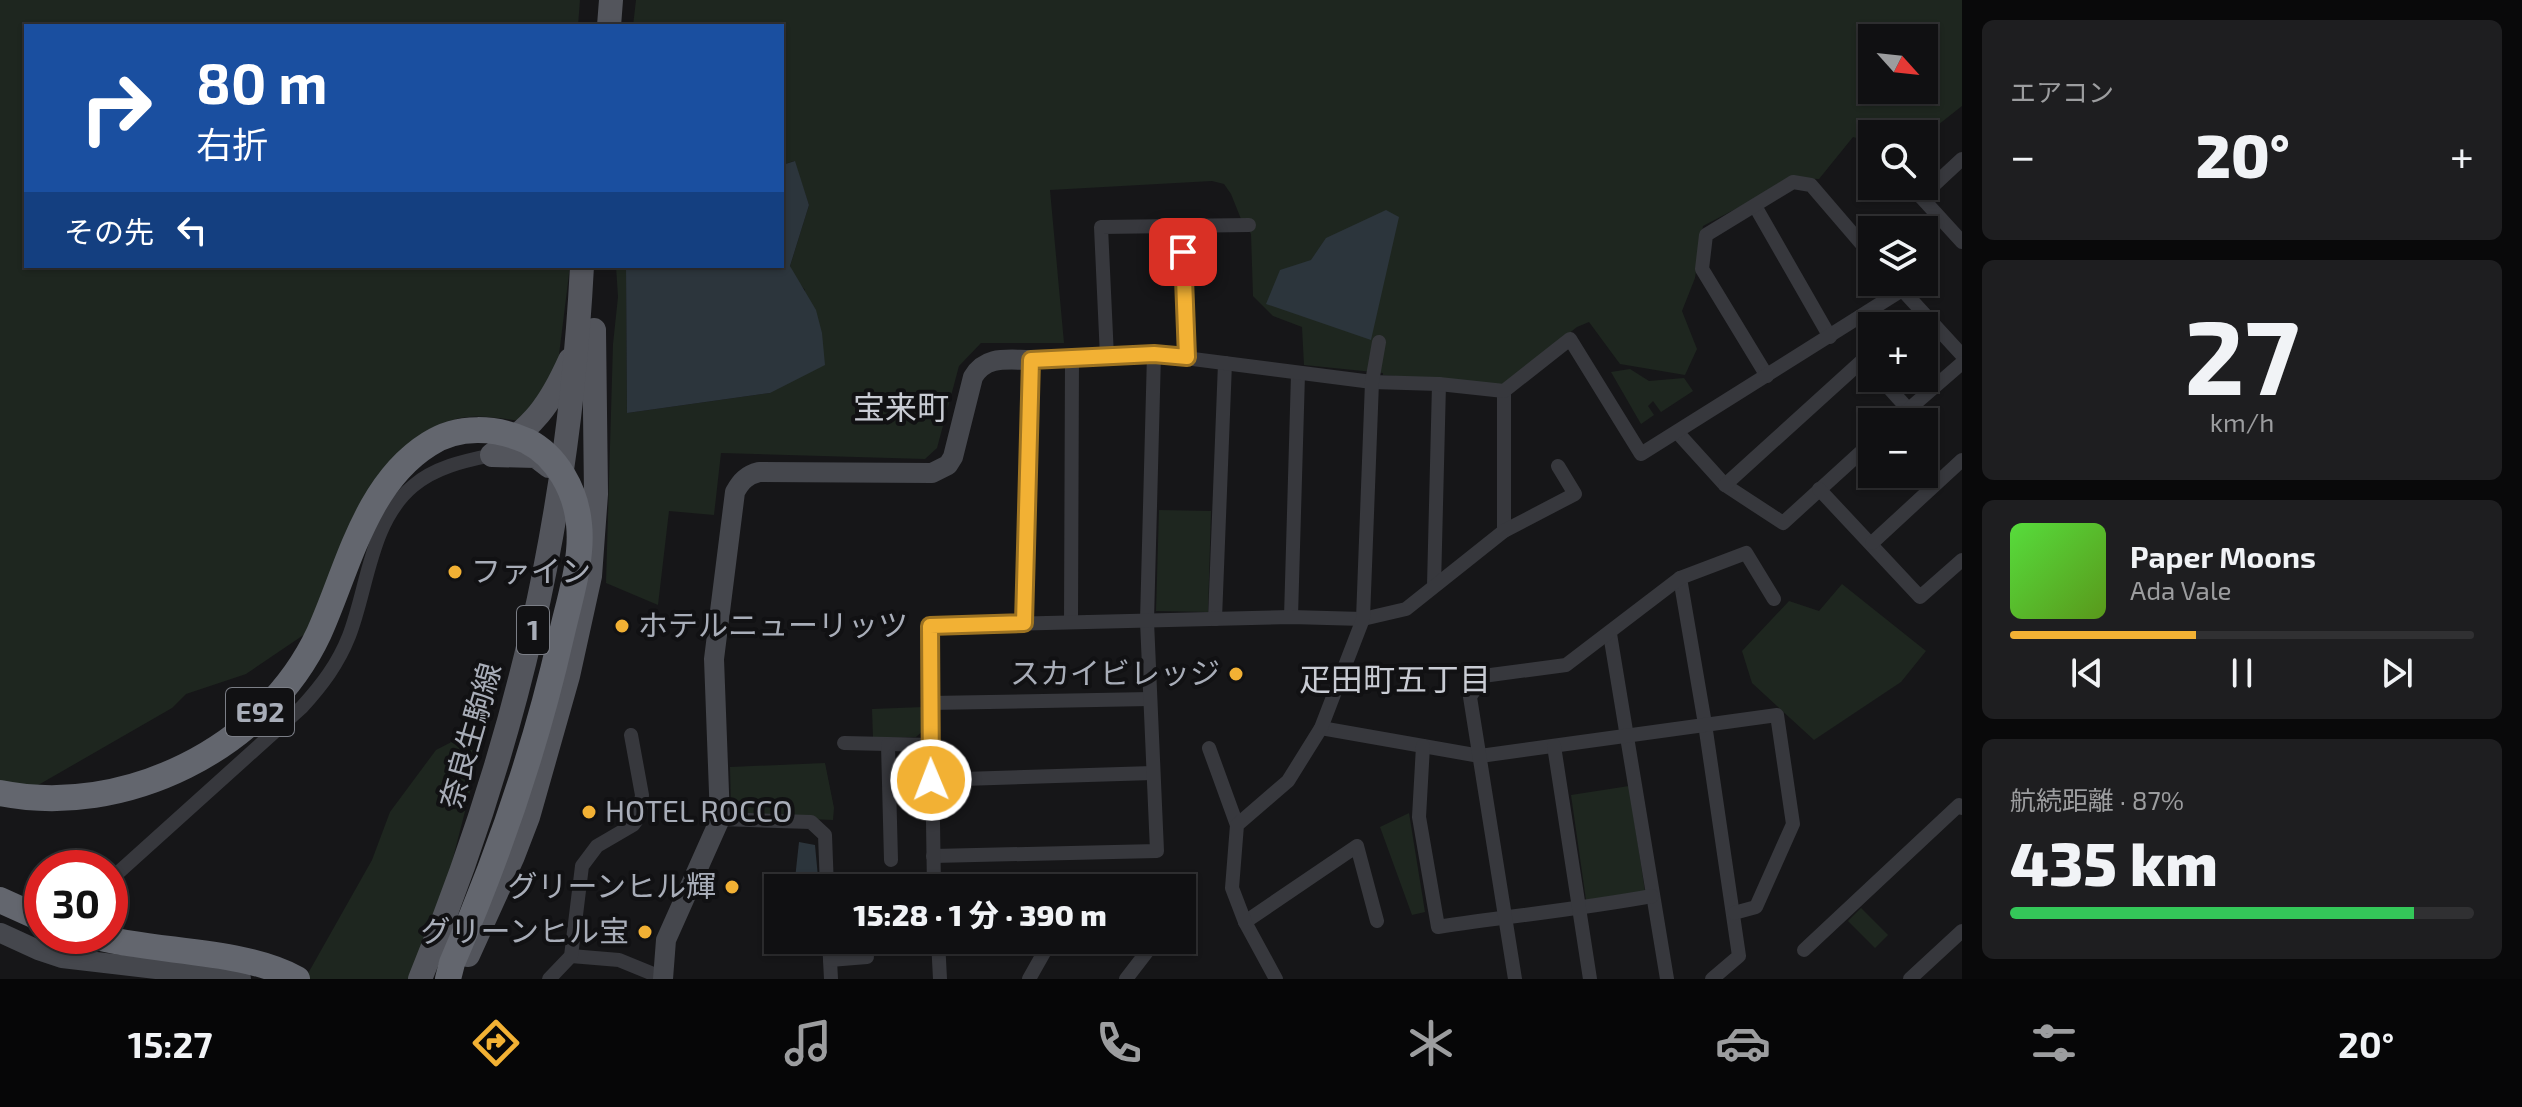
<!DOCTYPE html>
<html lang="ja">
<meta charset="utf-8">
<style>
body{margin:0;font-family:"Exo 2","Noto Sans JP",sans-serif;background:#1e1e20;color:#f1f3f6;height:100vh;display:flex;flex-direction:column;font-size:30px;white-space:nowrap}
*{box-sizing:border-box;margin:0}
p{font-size:26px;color:#9c9d9f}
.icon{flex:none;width:44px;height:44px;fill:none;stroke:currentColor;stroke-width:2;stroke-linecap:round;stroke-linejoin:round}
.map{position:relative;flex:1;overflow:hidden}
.drawer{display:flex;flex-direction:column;gap:20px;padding:20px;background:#09090a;width:560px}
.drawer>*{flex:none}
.guide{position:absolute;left:24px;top:24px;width:760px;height:244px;border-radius:0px;box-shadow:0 2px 6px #0004,0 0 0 2px #303032;background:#1a4fa0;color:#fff;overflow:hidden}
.needle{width:52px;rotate:117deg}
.controls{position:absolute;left:1858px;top:24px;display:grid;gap:16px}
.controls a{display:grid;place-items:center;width:80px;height:80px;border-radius:0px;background:#101012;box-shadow:0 2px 6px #0004,0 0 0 2px #303032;font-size:40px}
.speed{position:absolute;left:24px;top:850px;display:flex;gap:16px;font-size:40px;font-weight:700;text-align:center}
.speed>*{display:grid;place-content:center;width:104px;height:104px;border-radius:50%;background:#101012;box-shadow:0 2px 6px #0004,0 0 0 2px #303032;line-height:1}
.speed .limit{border:12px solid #d22;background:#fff;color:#111}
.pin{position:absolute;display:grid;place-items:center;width:68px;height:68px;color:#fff;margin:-34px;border-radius:16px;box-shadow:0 4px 12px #0006}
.me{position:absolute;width:88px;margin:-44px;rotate:359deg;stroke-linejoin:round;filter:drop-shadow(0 0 6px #0008)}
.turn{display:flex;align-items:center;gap:28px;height:168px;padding:0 40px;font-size:36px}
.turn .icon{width:104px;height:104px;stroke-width:2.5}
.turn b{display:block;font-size:56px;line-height:68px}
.then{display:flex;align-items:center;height:76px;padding:0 40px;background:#0003;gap:16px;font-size:30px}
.big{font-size:60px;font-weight:800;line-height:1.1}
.drawer .card{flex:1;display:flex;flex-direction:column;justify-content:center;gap:12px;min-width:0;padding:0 28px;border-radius:12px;background:#1e1e20}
.drawer .dial{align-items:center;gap:0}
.dial b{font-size:104px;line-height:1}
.song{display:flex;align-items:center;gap:24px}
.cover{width:96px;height:96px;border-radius:12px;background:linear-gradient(135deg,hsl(110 70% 55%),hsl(90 70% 35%))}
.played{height:8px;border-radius:4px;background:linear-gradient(90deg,#f2b134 40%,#303032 40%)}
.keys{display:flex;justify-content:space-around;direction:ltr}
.heat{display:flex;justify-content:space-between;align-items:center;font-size:44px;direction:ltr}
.charge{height:12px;border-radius:6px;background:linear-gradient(90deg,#34c759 87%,#303032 0)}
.trip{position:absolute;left:764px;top:874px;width:432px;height:80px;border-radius:0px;background:#101012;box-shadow:0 2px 6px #0004,0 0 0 2px #303032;font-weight:800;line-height:80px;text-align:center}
.dock{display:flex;height:128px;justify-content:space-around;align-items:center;background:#060607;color:#9c9d9f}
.dock .icon{width:56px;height:56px}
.dock .on{color:#f2b134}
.dock b{font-size:36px;color:#f1f3f6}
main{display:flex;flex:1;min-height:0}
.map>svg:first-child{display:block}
</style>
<main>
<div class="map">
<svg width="1962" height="979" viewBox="0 0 1962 979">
<rect width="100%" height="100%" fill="#161618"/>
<g fill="#1e261f" fill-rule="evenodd">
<path d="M0 0H580L578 26H26V266H570L557 371 522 421C482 416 464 411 428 430L305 634 246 674 186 694 172 708 0 807Z"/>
<path d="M636 0H1962V106L1924 136 1872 134V142L1853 137 1819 179 1787 178 1745 204 1703 226 1695 278 1682 311 1697 349 1685 375 1620 364 1589 322 1577 327 1503 385 1383 375V373L1304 365 1302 327 1273 316 1253 296 1251 234 1241 219 1231 194 1224 184 1212 181 1050 190 1064 343H981L959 366 937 448 925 459 721 453 714 515 669 511 658 605 606 583 613 344 618 297 616 266H626L627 413 770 393 805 290 794 277 790 266 809 205 794 161 782 165V26H633ZM1872 38H1924V90H1872Z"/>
<path d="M1630 369 1649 381 1684 378 1693 391 1661 412 1653 401 1648 406 1654 415 1641 424 1611 372Z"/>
<path d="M1159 510 1211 511 1208 612 1156 611Z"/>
<path d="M1842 584 1926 651 1901 682 1814 740 1752 683 1742 651 1789 601 1819 611Z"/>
<path d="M923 707 924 730 916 737 873 738 872 709Z"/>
<path d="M465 735 484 737 450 870 410 979H308L306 977 372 860 390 812 436 750Z"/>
<path d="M825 763 834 808 833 820 738 816 731 810 730 767Z"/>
<path d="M1629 786 1645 891 1586 900 1571 795Z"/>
<path d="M1409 813 1425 912 1412 915 1380 827Z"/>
<path d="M1861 908 1888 935 1875 948 1848 921Z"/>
</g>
<g fill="#2c353c">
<path d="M795 161 809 205 790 266 816 310 822 333 825 365 770 393 627 413 626 266H782V165Z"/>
<path d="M1386 210 1399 217 1371 340 1266 304 1280 270 1311 260 1326 238Z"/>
<path d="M799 842 815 845 819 888H794Z"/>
</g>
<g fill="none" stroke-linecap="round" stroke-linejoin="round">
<g stroke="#37383d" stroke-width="14">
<path d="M1911 186 1962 242"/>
<path d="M1921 197 1962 159"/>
<path d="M1755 206 1830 337"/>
<path d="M1183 226 1187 357"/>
<path d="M1895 282 1962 355"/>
<path d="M1107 357 1101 227 1249 225"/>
<path d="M1767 376 1702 269 1706 235 1793 182 1811 185 1872 256"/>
<path d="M1880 378 1908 409"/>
<path d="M1894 422 1962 363"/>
<path d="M1677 432 1725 485 1783 523 1872 442"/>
<path d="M1725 485 1864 359 1872 368"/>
<path d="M1819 489 1920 597 1962 560"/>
<path d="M1504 531V391"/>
<path d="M1872 543 1962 460"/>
<path d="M1680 578 1705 724 1739 956 1712 979"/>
<path d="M1434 586 1439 384"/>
<path d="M1291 617 1298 374"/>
<path d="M1215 619 1225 363"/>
<path d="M1071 622 1072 358"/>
<path d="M1024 623 1031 360 1154 354 1372 382 1439 384 1504 391 1570 339 1641 454 1902 290"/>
<path d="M1610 634 1667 979"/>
<path d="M930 703 1150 699"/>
<path d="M1321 728 1480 756 1777 715 1793 824 1756 907 1734 913"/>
<path d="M844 743 931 745"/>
<path d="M888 745 891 860"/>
<path d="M1423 746 1419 817 1438 927C1510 916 1581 909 1652 896"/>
<path d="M1554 746 1590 979"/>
<path d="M1209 748 1237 825"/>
<path d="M931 780 1153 773"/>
<path d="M720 819 811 822 825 835 827 888"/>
<path d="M933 856 1157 851 1147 621 1154 354"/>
<path d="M110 880 302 707C322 685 338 664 349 636 368 587 370 522 413 486 435 467 464 461 492 455"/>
<path d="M934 888 930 626 1291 617 1363 619 1406 609 1504 531 1575 494 1558 466"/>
<path d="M1182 910 1184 908"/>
<path d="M1245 922 1357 846 1377 921"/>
<path d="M829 940 831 979"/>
<path d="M938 940 940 979"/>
<path d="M1804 950 1959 805 1962 808"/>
<path d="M571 956 619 960 663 978"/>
<path d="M830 960 867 957"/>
<path d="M549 979 571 956 582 866 597 846 633 825 639 817 642 795 631 735"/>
<path d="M1029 979 1051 940"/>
<path d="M1126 979 1156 940"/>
<path d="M1276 979 1245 922 1232 888 1237 825 1288 781 1321 728 1363 619 1372 382 1379 342"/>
<path d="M1515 979 1470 697 1483 676 1566 665 1680 578 1746 553 1774 599"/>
<path d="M1910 979 1962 931"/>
</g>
<g stroke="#45474d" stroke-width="20">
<path d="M1 933 38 950 62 958 241 979"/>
<path d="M663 979 666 940 720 819 714 659 735 492C741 481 747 475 759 472L932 473 948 465 953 457 973 377C986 355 1008 360 1031 360"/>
</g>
<g stroke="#53555c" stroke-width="24">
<path d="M609 26 611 0"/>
<path d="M549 466 536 456 492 455C534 425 549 407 570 360"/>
<path d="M468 955 513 856 528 817 568 676 590 576 596 494 594 330"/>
<path d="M420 979C516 745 569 519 582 266"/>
</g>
<g stroke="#63666e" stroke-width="26">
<path d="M0 793C124 818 265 749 319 633 348 569 365 484 429 444 458 425 496 427 527 441 557 456 576 491 579 524 583 560 569 601 561 637 535 751 499 855 452 963L448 979"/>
<path d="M0 900 42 919"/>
<path d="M93 936C155 953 244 949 297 979"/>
</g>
</g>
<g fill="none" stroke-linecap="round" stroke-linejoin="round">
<defs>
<path id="route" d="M931 780 930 626 1024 623 1031 360 1154 354 1187 357 1183 252"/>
</defs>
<use href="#route" stroke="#9d7322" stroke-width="20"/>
<use href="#route" stroke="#f2b134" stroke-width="14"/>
</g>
<g fill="#f2b134" stroke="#111113" stroke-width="3">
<circle cx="455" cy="572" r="8"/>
<circle cx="622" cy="626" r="8"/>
<circle cx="1236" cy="674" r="8"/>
<circle cx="589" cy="812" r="8"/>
<circle cx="732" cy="887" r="8"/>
<circle cx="645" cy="932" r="8"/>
</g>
<g text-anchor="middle" stroke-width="8" stroke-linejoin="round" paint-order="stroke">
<g fill="#111113" stroke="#7b7e86" stroke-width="2">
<rect x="517" y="606" width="32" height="48" rx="6"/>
<rect x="226" y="688" width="68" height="48" rx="6"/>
</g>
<g font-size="28" font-weight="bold" fill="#a8adb8">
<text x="533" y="640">1</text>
<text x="260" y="722">E92</text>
</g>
<g font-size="30" fill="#a8adb8" stroke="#111113" text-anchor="start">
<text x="471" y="582">ファイン</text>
<text x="638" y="636">ホテルニューリッツ</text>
<text x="1220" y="684" text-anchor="end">スカイビレッジ</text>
<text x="605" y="822">HOTEL ROCCO</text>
<text x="716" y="897" text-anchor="end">グリーンヒル輝</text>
<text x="629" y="942" text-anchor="end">グリーンヒル宝</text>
</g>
<g font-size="30" fill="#a8adb8" stroke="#111113">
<text transform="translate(471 736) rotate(-74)" y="10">奈良生駒線</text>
</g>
<g font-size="32" fill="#c9ccd4" stroke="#111113">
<text x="901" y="419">宝来町</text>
<text x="1395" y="691">疋田町五丁目</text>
</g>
</g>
</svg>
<div class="controls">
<a><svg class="needle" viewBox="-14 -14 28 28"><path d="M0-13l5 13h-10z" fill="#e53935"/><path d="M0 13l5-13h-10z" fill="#9c9d9f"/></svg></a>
<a><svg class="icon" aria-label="search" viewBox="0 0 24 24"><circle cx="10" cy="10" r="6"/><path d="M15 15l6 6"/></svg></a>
<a><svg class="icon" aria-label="layers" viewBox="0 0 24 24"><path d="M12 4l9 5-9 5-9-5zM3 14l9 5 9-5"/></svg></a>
<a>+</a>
<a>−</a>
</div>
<div class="speed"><div class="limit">30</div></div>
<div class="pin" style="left:1183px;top:252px;background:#d93025"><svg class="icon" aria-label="arrive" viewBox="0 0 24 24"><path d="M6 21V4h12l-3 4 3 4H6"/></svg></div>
<svg class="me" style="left:931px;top:780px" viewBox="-20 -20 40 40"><circle r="17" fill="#f2b134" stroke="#fff" stroke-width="3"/><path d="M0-11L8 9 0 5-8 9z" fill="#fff"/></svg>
<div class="trip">15:28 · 1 分 · 390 m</div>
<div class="guide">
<div class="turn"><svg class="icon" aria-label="right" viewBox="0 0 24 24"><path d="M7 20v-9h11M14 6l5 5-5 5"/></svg><div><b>80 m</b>右折</div></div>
<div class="then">その先<svg class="icon" aria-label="left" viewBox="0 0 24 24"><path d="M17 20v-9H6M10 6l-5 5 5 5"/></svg></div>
</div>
</div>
<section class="drawer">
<div class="card"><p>エアコン</p>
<div class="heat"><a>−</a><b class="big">20°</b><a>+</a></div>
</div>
<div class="card dial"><b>27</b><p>km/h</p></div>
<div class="card">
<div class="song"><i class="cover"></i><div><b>Paper Moons</b><p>Ada Vale</p></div></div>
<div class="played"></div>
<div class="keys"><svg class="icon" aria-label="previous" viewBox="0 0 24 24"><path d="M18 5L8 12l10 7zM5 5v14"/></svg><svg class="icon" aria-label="pause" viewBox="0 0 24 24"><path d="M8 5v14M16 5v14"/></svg><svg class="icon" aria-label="next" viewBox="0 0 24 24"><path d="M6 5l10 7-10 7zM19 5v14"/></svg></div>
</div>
<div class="card"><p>航続距離 · 87%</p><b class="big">435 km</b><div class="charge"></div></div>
</section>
</main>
<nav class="dock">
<b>15:27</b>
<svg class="icon on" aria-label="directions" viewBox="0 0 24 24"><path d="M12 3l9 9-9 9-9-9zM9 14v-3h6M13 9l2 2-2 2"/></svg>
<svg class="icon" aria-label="music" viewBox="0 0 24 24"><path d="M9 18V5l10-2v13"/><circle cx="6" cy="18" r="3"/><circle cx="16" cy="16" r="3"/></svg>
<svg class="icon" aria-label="phone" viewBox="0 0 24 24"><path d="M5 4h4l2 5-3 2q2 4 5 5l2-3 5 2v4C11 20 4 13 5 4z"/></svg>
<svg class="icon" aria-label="climate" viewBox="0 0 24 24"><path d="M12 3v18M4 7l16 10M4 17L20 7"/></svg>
<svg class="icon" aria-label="car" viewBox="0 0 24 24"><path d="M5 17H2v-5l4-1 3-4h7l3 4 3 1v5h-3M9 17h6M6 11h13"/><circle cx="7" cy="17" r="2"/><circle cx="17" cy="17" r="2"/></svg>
<svg class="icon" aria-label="filters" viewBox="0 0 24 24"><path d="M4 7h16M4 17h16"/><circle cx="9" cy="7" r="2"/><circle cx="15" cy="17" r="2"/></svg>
<b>20°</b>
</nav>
